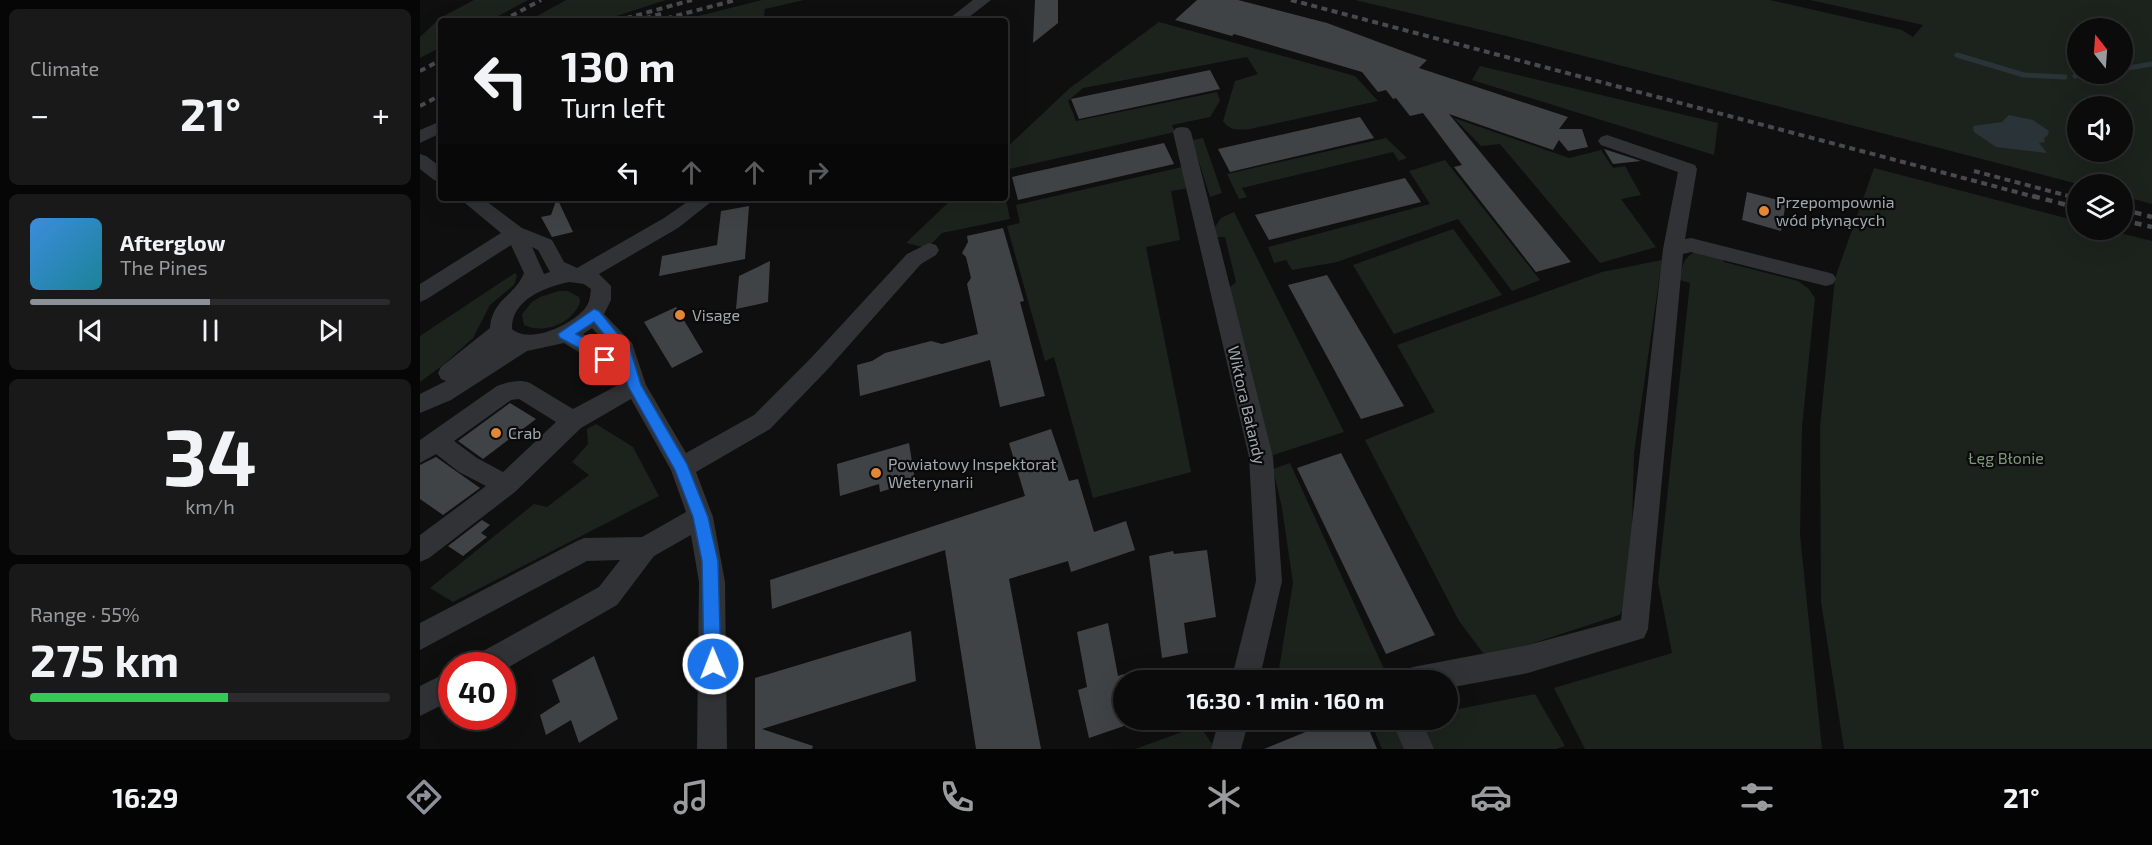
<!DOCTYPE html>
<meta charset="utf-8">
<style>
body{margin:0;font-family:"Exo 2",sans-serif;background:#19191a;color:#f1f3f6;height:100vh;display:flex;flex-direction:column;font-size:22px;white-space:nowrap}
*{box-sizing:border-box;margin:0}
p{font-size:20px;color:#9a9b9d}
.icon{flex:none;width:33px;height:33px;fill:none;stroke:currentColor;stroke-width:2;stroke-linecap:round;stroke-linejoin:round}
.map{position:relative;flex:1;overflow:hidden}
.details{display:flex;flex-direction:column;gap:9px;padding:9px;background:#060607;width:420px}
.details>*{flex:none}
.banner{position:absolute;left:18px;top:18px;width:570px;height:183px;border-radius:6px;box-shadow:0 6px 24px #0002,0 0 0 2px #2b2b2d;background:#0b0b0c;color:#f1f3f6;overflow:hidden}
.needle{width:39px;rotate:343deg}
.buttons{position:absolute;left:1647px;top:18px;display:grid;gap:12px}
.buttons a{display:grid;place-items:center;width:66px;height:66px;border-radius:50%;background:#0b0b0c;box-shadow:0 6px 24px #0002,0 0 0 2px #2b2b2d;font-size:30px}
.speed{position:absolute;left:18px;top:652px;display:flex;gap:12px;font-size:30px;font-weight:700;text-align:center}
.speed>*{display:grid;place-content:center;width:78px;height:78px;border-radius:50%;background:#0b0b0c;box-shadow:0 6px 24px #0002,0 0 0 2px #2b2b2d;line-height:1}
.speed .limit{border:9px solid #d22;background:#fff;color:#111}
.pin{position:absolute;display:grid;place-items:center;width:51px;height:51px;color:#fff;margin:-26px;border-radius:12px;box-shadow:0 3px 9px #0006}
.me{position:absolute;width:66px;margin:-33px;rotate:359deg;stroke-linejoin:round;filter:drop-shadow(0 0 4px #0008)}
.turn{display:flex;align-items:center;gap:21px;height:126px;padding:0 24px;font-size:27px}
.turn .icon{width:78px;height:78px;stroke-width:2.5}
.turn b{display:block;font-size:42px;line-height:51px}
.lanes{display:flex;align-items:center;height:57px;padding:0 24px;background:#0003;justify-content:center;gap:30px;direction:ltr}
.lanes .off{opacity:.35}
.big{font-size:45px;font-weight:700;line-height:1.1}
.details .card{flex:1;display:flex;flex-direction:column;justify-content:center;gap:9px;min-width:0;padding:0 21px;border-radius:9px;background:#19191a}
.details .dial{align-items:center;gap:0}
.dial b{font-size:78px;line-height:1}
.song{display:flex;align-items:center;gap:18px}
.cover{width:72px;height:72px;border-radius:9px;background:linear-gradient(135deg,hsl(210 70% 55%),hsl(190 70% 35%))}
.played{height:6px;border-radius:3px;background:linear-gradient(90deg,#8c9099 50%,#2b2b2d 50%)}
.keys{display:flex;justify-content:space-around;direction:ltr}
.heat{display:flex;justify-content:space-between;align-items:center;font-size:33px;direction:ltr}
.charge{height:9px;border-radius:4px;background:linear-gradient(90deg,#34c759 55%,#2b2b2d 0)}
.trip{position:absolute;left:693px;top:670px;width:345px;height:60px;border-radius:30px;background:#0b0b0c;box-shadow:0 6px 24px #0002,0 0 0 2px #2b2b2d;font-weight:700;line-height:60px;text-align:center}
.menu{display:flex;height:96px;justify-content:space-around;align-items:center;background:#040405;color:#9a9b9d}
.menu .icon{width:42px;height:42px}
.menu .on{color:#8c9099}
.menu b{font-size:27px;color:#f1f3f6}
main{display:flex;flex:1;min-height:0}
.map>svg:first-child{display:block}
</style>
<main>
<section class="details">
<div class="card"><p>Climate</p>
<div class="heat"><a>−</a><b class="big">21°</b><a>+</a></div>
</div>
<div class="card">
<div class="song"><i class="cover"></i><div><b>Afterglow</b><p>The Pines</p></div></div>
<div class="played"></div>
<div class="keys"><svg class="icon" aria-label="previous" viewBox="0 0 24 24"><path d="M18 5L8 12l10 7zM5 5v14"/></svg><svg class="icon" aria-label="pause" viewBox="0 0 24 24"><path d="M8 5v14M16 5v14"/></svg><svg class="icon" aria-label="next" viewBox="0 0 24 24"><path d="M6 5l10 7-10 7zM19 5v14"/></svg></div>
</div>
<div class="card dial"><b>34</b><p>km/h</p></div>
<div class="card"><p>Range · 55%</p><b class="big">275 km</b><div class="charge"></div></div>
</section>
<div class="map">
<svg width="1732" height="749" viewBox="0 0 1732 749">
<rect width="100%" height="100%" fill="#0f0f10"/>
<g fill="#1c231c" fill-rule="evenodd">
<path d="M54 0H108L69 21H21V47L0 58V37L20 18Z"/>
<path d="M146 0H246L181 21H108Z"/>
<path d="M342 0H384L345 9 343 21H259Z"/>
<path d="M935 0H1350L1482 30 1493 37 1503 25 1390 0H1732V204L1703 196 1702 184H1658L1087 36ZM1658 28H1702V74H1658ZM1658 106H1702V152H1658Z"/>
<path d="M739 22 935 76 958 101 830 129C818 130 810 131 803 121L815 81 838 74 827 57 663 88 648 101 656 121 797 92 800 101 790 117 752 125 755 132 585 170V149L650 88Z"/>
<path d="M1060 66 1298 123 1294 155 1052 80Z"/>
<path d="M1034 118 1149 158 1181 150 1193 168 1205 166 1221 195 1201 199 1236 247 1180 263 1080 144 1061 146Z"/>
<path d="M783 138 802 193 790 197 772 140Z"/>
<path d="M966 138 987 158 979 161 973 152 822 188 827 197 819 199 807 174Z"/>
<path d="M1025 160 1120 280 1092 291 1038 219 917 262 872 270 866 260 854 263 848 247 1010 204 989 171Z"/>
<path d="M762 167 769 188 751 191 760 240 726 247 771 472 673 498 634 357 625 361 587 226 600 223 596 205Z"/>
<path d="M1454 168 1657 221 1658 230H1688L1732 241V749H1424L1401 602 1400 427 1415 278Z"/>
<path d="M585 195 590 219 522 233 507 248 486 243 533 198H585Z"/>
<path d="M814 212 924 432 850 456 809 288 816 282 805 237H797L795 227 801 218Z"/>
<path d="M1033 229 1082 295 974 334 933 265Z"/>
<path d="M1279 251 1302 258 1304 262 1378 281 1388 288 1395 298 1382 427 1380 535 1402 749H1165L1134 688 1252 653 1238 582 1270 283 1260 280C1262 266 1263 255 1279 251Z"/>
<path d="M1242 260 1214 453 1210 600 1199 615 1080 654 1063 653 1039 621 945 440 1015 412 977 345 1182 272Z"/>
<path d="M95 273 97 276 94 285 70 305 53 338 23 365 0 382V336Z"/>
<path d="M139 291H148L159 297 160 302C153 323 124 335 104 325L102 314 112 302 120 297Z"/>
<path d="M176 424 213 447 239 496 33 602 10 588 114 504 127 507 169 475 152 462 168 444 167 429Z"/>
<path d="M870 463 964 669C921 678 903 684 858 675L873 583 862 508 853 469Z"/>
<path d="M1115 694 1145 746 1136 749H1008L997 720H1028V711Z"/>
<path d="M950 720H975L986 749H962Z"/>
<path d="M783 731 792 744 791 749H715L762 732Z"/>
</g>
<path fill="#2a3438" d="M1589 115 1613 120 1629 131 1628 135 1624 138 1625 142 1619 143 1627 153 1576 147 1554 132 1553 126 1582 122Z"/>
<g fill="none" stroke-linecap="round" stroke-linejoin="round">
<g stroke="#2a3438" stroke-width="5">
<path d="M1537 55 1604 75 1645 77"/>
<path d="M1702 69 1732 64"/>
<path d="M1655 76 1676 74"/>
</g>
</g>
<g fill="#404346">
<path d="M615 0H638V23L613 43Z"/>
<path d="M777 0H818L907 23 1007 60 999 68 1148 117 1139 129H1162L1168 147 1148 151 1139 140 1133 150 1029 114 1151 262 1116 272 1034 167 1042 165 1003 113 990 116 976 98 973 99 966 90 958 92 942 72 814 34 812 36 755 20Z"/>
<path d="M790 70 800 89 659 119 651 99Z"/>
<path d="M940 117 954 138 810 172 798 149Z"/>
<path d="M744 143 754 164 598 200 592 177Z"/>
<path d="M1184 149 1221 161 1193 164Z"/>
<path d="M985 178 1001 202 849 240 835 215Z"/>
<path d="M1327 192 1366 202 1361 231 1322 220Z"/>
<path d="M137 198 153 232 132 237 121 217 131 215Z"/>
<path d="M329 206 325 259 239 276 242 256 297 245 301 211Z"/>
<path d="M583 228 604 301 600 302 625 396 580 407 570 360 440 396 437 365 452 361 465 353 511 341 522 344 558 334 547 284 551 278 546 257 542 253 548 242 547 236Z"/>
<path d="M350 261 348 302 316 309 319 276Z"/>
<path d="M907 275 953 353 984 406 941 419 868 285Z"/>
<path d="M256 307 283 352 252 368 224 322Z"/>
<path d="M90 403 116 419 63 459 38 441Z"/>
<path d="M631 429 649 481 658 479 674 532 706 521 715 550 651 572 648 561 589 579 621 749H556L525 550 352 609 350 580 605 496 589 443Z"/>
<path d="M489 443 495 481 460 492 459 484 420 496 417 464Z"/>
<path d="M921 453 1015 635 966 654 877 468Z"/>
<path d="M16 457 60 488 23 515 0 499V465Z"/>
<path d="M62 520 70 525 61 533 67 537 43 556 28 546Z"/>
<path d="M787 550 796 617 764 623 768 653 742 658 729 556 753 551 754 554Z"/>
<path d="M688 623 698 676 704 674V726L669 738 658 690 667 687 657 632Z"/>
<path d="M491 631 496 681 342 729 393 746 392 749H335V678Z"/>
<path d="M174 656 198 719 159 743 151 720 126 735 120 715 140 702 132 680Z"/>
<path d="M915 720H945L957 749H844Z"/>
</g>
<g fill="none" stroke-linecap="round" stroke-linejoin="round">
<g fill="#303235" fill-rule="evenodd">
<path d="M553 0H571L544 21H526Z"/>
<path d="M21 121V133L0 143V130Z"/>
<path d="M762 127 768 128 771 132 853 457 862 581 839 681H811L836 581 829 457 753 132 756 128Z"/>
<path d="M1187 135 1275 165 1277 169 1265 239 1271 238 1406 272 1413 274 1416 279 1413 284 1406 286 1271 252 1263 254 1228 629 1224 638 1108 673 1028 688V681H979L983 671 993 667 1108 645 1201 620 1243 249 1258 172 1181 145 1178 141 1181 137Z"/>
<path d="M0 154 6 156 21 167V182L14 180 0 169Z"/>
<path d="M39 198H62L102 228 132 240 144 262 157 268 244 218 273 198H296L258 228 179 274 191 286V300L184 314 212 343 226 385 266 453 334 415 391 358 487 254 509 243 516 245 519 250 516 255 501 264 407 370 350 429 276 472 293 517 305 582 307 749H277L279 582 271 535 234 556 197 605 82 671V666H50L54 656 179 587 200 560 167 561 0 650V623L155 542 164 538 222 537 266 512 251 470 211 399 161 428 95 492 9 558 0 562V535L66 486 39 472 16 454 0 463V440L77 386C88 382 99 379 110 383L153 409 198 385 162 354 144 343 107 351 31 400 0 413V394L26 381 21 379 18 373 21 367 70 328C72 299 95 296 104 273L91 245 7 299 0 302V284L81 233ZM112 247 118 250 130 272 124 274ZM149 282 164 284 171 289C170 296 170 302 166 307 154 324 110 345 92 329 91 300 125 287 149 282ZM172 328 194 352 195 357 178 342 163 334ZM99 399 136 422 83 472 57 458 34 441 91 400Z"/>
<path d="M32 670V700L0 716V686Z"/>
<path d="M799 720H829L821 749H791Z"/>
<path d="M971 720H1001L1014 749H984Z"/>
</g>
<g stroke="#484a4e" stroke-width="4" stroke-dasharray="6 4.5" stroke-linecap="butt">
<path d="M871 0 1619 198"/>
<path d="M82 21 121 0"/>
<path d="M196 21 272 0"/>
<path d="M215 21 244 13"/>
<path d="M236 21 316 0"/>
<path d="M0 71 21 60"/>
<path d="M0 106 21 95"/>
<path d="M1554 171 1656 198"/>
</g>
<g stroke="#484a4e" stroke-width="4.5" stroke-dasharray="7 6" stroke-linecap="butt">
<path d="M1613 196 1658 208"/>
<path d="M1651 196 1658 198"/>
<path d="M1702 209 1732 217"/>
<path d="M1702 220 1732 227"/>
</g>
</g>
<path fill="#1a73e8" stroke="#114b97" stroke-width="1.5" d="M174 309 179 311 210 349 221 385 267 464 288 517 298 561 301 664 299 670 293 672 287 670 284 664 282 561 273 517 255 470 208 386 198 351 174 322 156 334C169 341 184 348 192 360L190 364H180L165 351 140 338 138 334Z"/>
<g fill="#e38635" stroke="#0a0a0b" stroke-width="2">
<circle cx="1344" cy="211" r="6"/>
<circle cx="260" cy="315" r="6"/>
<circle cx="76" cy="433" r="6"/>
<circle cx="456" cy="473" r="6"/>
</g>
<g text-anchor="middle" stroke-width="4.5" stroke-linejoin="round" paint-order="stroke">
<g font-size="16" fill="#a1a9b0" stroke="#0a0a0b" text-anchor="start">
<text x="1356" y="208">Przepompownia<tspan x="1356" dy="18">wód płynących</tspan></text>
<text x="272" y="321">Visage</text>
<text x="88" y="439">Crab</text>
<text x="468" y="470">Powiatowy Inspektorat<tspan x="468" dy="18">Weterynarii</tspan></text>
</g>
<g font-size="16" fill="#a1a9b0" stroke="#0a0a0b">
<text transform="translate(827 405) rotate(77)" y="6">Wiktora Bałandy</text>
</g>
<g font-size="16" fill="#7e9a79" stroke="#0a0a0b">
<text x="1586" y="464">Łęg Błonie</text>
</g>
</g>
</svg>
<div class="buttons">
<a><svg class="needle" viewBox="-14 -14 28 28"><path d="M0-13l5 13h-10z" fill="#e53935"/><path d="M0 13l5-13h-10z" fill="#9a9b9d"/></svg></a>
<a><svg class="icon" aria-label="sound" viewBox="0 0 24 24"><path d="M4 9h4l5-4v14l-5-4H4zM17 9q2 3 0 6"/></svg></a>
<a><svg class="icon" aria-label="layers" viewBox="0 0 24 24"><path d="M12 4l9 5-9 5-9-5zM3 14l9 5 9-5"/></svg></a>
</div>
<div class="speed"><div class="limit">40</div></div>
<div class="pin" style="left:185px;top:360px;background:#d93025"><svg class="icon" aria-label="arrive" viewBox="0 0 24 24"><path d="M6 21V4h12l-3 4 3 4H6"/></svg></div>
<svg class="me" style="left:293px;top:664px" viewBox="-20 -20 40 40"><circle r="17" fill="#1a73e8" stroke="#fff" stroke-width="3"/><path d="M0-11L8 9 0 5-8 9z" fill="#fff"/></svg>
<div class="trip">16:30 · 1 min · 160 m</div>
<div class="banner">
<div class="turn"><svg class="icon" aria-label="left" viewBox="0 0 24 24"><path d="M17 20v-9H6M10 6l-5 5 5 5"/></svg><div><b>130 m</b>Turn left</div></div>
<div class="lanes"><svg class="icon" aria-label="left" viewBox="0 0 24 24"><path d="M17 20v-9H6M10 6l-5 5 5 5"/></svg><svg class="icon off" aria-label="ahead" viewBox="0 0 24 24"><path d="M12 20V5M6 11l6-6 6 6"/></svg><svg class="icon off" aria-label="ahead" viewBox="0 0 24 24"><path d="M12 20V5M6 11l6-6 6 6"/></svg><svg class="icon off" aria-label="right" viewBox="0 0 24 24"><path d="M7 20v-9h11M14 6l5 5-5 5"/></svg></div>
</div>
</div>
</main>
<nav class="menu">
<b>16:29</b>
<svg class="icon on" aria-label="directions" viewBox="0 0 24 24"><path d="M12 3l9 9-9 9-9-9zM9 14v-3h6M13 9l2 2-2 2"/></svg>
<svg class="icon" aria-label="music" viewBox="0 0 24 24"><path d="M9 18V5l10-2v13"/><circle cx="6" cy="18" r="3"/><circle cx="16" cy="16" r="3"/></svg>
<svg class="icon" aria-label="phone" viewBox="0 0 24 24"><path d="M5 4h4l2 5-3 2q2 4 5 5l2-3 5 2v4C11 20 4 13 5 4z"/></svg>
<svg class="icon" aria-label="climate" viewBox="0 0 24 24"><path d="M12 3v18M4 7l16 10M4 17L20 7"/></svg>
<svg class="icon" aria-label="car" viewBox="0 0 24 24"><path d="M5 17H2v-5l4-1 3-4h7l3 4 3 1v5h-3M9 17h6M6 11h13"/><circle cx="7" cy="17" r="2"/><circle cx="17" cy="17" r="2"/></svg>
<svg class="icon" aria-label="filters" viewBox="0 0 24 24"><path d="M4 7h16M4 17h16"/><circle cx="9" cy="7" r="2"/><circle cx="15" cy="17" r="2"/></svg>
<b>21°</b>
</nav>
